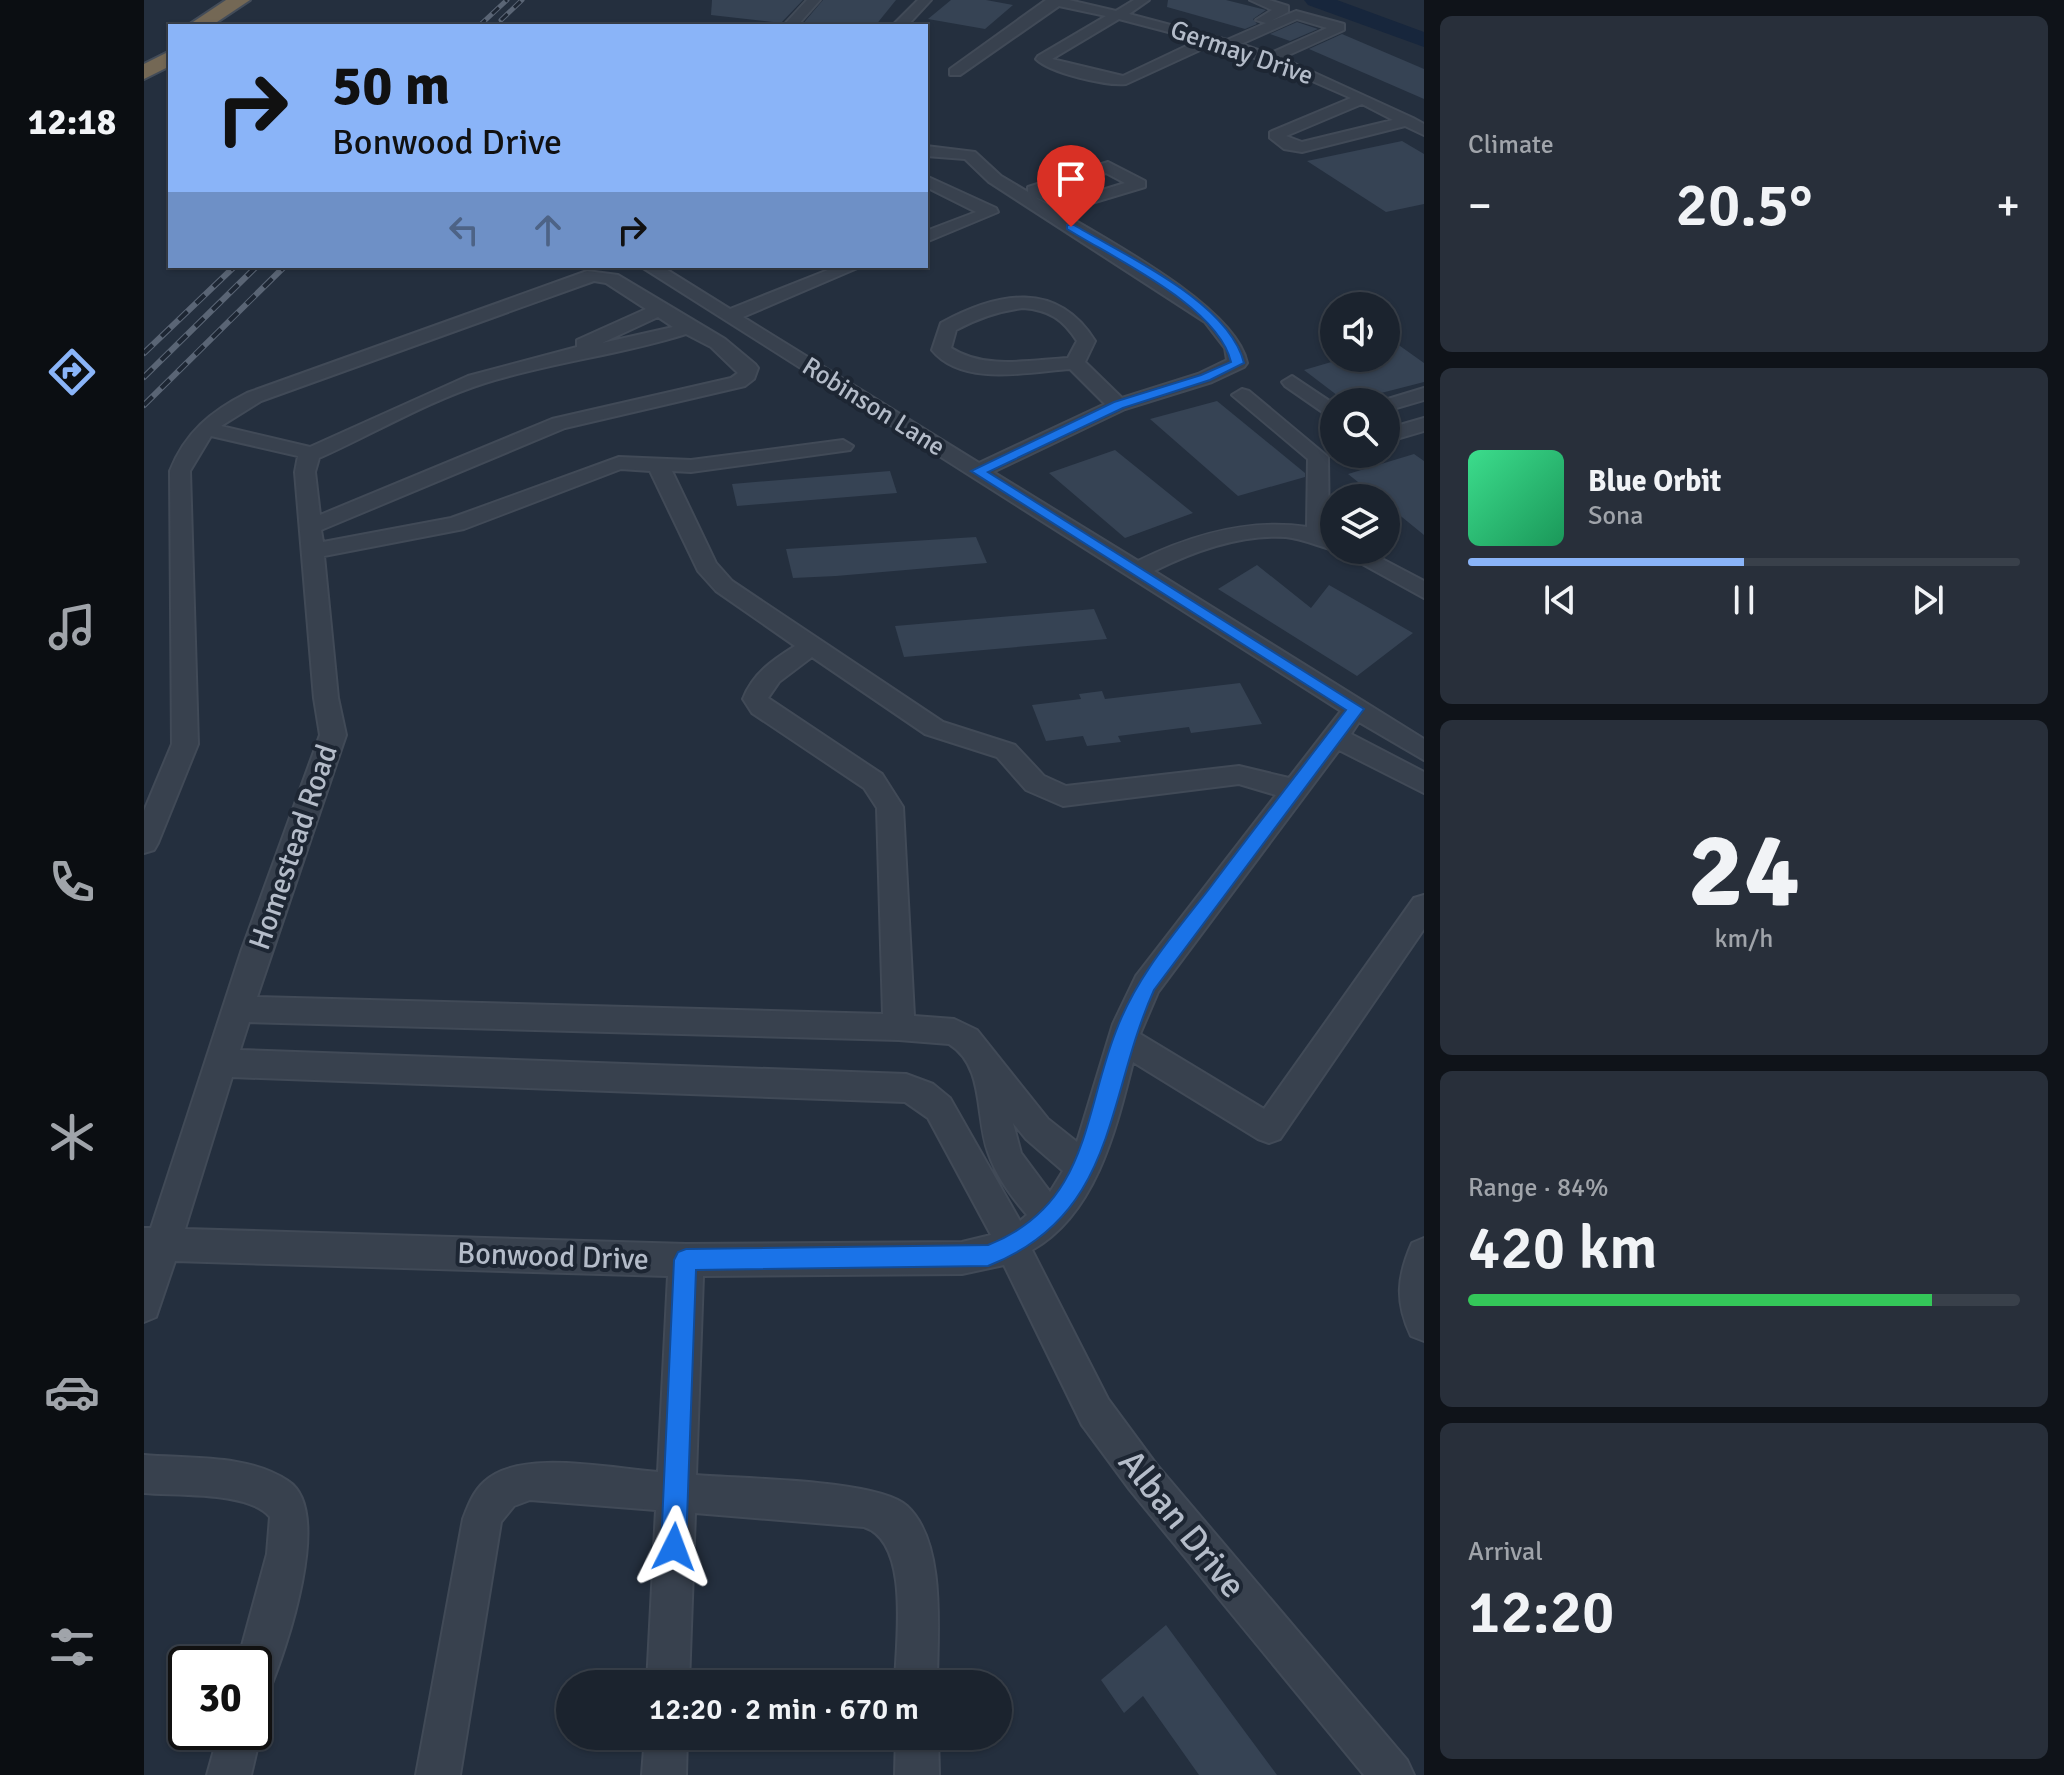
<!DOCTYPE html>
<meta charset="utf-8">
<style>
body{margin:0;font-family:Signika,sans-serif;background:#282f3a;color:#f1f3f6;height:100vh;display:flex;flex-direction:column;font-size:30px;white-space:nowrap}
*{box-sizing:border-box;margin:0}
p{font-size:26px;color:#a0a4aa}
.icon{flex:none;width:44px;height:44px;fill:none;stroke:currentColor;stroke-width:2;stroke-linecap:round;stroke-linejoin:round}
.map{position:relative;flex:1;overflow:hidden}
.panel{display:flex;flex-direction:column;gap:16px;padding:16px;background:#0f1319;width:640px}
.panel>*{flex:none}
.guide{position:absolute;left:24px;top:24px;width:760px;height:244px;border-radius:0px;box-shadow:0 2px 6px #0004,0 0 0 2px #39404a;background:#8ab4f8;color:#111;overflow:hidden}
.buttons{position:absolute;left:1176px;top:292px;display:grid;gap:16px}
.buttons a{display:grid;place-items:center;width:80px;height:80px;border-radius:50%;background:#1b232e;box-shadow:0 2px 6px #0004,0 0 0 2px #39404a;font-size:40px}
.speed{position:absolute;left:24px;top:1646px;display:flex;gap:16px;font-size:40px;font-weight:700;text-align:center}
.speed>*{display:grid;place-content:center;width:104px;height:104px;border-radius:50%;background:#1b232e;box-shadow:0 2px 6px #0004,0 0 0 2px #39404a;line-height:1}
.speed .limit{border:4px solid #111;border-radius:12px;background:#fff;color:#111}
.pin{position:absolute;display:grid;place-items:center;width:68px;height:68px;color:#fff;margin:-82px -34px;border-radius:50% 50% 50% 0;rotate:-45deg;box-shadow:0 0 8px #0007}
.pin .icon{rotate:45deg}
.me{position:absolute;width:88px;margin:-44px;rotate:3deg;stroke-linejoin:round;filter:drop-shadow(0 0 6px #0008)}
.turn{display:flex;align-items:center;gap:28px;height:168px;padding:0 32px;font-size:36px}
.turn .icon{width:104px;height:104px;stroke-width:2.5}
.turn b{display:block;font-size:56px;line-height:68px}
.lanes{display:flex;align-items:center;height:76px;padding:0 32px;background:#0003;justify-content:center;gap:40px;direction:ltr}
.lanes .off{opacity:.35}
.big{font-size:60px;font-weight:600;line-height:1.1}
.panel .card{flex:1;display:flex;flex-direction:column;justify-content:center;gap:12px;min-width:0;padding:0 28px;border-radius:12px;background:#282f3a}
.panel .dial{align-items:center;gap:0}
.dial b{font-size:104px;line-height:1}
.song{display:flex;align-items:center;gap:24px}
.cover{width:96px;height:96px;border-radius:12px;background:linear-gradient(135deg,hsl(150 70% 55%),hsl(150 70% 35%))}
.played{height:8px;border-radius:4px;background:linear-gradient(90deg,#8ab4f8 50%,#39404a 50%)}
.keys{display:flex;justify-content:space-around;direction:ltr}
.heat{display:flex;justify-content:space-between;align-items:center;font-size:44px;direction:ltr}
.charge{height:12px;border-radius:6px;background:linear-gradient(90deg,#34c759 84%,#39404a 0)}
.trip{position:absolute;left:412px;top:1670px;width:456px;height:80px;border-radius:40px;background:#1b232e;box-shadow:0 2px 6px #0004,0 0 0 2px #39404a;font-weight:600;line-height:80px;text-align:center}
main{display:flex;flex:1;min-height:0}
.tabs{display:flex;flex-direction:column;width:144px;justify-content:space-around;align-items:center;background:#0b0e12;color:#a0a4aa}
.tabs .icon{width:56px;height:56px}
.tabs .active{color:#8ab4f8}
.tabs b{font-size:36px;color:#f1f3f6}
.map>svg:first-child{display:block}
</style>
<main>
<nav class="tabs">
<b>12:18</b>
<svg class="icon active" aria-label="directions" viewBox="0 0 24 24"><path d="M12 3l9 9-9 9-9-9zM9 14v-3h6M13 9l2 2-2 2"/></svg>
<svg class="icon" aria-label="music" viewBox="0 0 24 24"><path d="M9 18V5l10-2v13"/><circle cx="6" cy="18" r="3"/><circle cx="16" cy="16" r="3"/></svg>
<svg class="icon" aria-label="phone" viewBox="0 0 24 24"><path d="M5 4h4l2 5-3 2q2 4 5 5l2-3 5 2v4C11 20 4 13 5 4z"/></svg>
<svg class="icon" aria-label="climate" viewBox="0 0 24 24"><path d="M12 3v18M4 7l16 10M4 17L20 7"/></svg>
<svg class="icon" aria-label="car" viewBox="0 0 24 24"><path d="M5 17H2v-5l4-1 3-4h7l3 4 3 1v5h-3M9 17h6M6 11h13"/><circle cx="7" cy="17" r="2"/><circle cx="17" cy="17" r="2"/></svg>
<svg class="icon" aria-label="filters" viewBox="0 0 24 24"><path d="M4 7h16M4 17h16"/><circle cx="9" cy="7" r="2"/><circle cx="15" cy="17" r="2"/></svg>
</nav>
<div class="map">
<svg width="1280" height="1775" viewBox="0 0 1280 1775">
<rect width="100%" height="100%" fill="#242f3e"/>
<g fill="none" stroke-linecap="round" stroke-linejoin="round">
<path fill="#17263c" fill-rule="evenodd" d="M1160 0H1193L1280 32V47L1164 5Z"/>
</g>
<g fill="#364354">
<path d="M568 0H659L637 23 567 15Z"/>
<path d="M679 0H752L731 26H657Z"/>
<path d="M807 0H842L869 5 841 29 784 19Z"/>
<path d="M1024 0H1082L1122 10 1109 19 1113 24 1101 29 1023 7Z"/>
<path d="M1153 22 1174 29 1146 41 1126 34Z"/>
<path d="M1198 34 1280 69V99L1165 49Z"/>
<path d="M1258 141 1280 154V204L1242 212 1163 161Z"/>
<path d="M1242 336 1280 363V382L1202 402 1160 370 1201 358H1242Z"/>
<path d="M1073 401 1161 473V477L1094 496 1006 419Z"/>
<path d="M971 450 1049 513 981 538 905 473Z"/>
<path d="M1270 454 1280 461V535L1242 504V498H1234L1204 474Z"/>
<path d="M746 471 753 493 593 506 588 484Z"/>
<path d="M832 537 843 563 692 576 649 578 642 549Z"/>
<path d="M1113 565 1167 608 1185 585 1269 633 1213 676 1074 589Z"/>
<path d="M950 609 963 639 760 657 751 626Z"/>
<path d="M1096 683 1118 724 1047 733 1045 727 974 736 977 742 943 746 939 736 902 741 888 705 937 699 935 694 958 691 961 699Z"/>
<path d="M1022 1625 1133 1775H1055L999 1696 980 1713 957 1680Z"/>
</g>
<g fill="none" stroke-linecap="round" stroke-linejoin="round">
<defs>
<g id="minor">
<path d="M663 0H676L653 26H639Z"/>
<path d="M774 0H787L763 26H748Z"/>
<path d="M902 0H925L972 11 990 0H1005L985 14 1083 40 1122 23 1112 20 1128 10 1106 0H1125L1144 6V12L1127 21 1152 11 1200 24V30L1138 58 1269 118 1280 124V135L1261 126 1158 152 1140 149 1126 138V132L1207 98 1134 66 1069 44 982 84C962 86 906 73 892 59L894 56 962 16 915 6 816 75H806V69ZM975 19 1055 40 979 76 908 59ZM1153 19 1183 28 1125 54 1097 44ZM1218 104 1249 120 1158 142 1142 136Z"/>
<path d="M782 146 831 152 857 176 884 192V187L964 162 1001 181V187L921 211 891 197C944 230 1091 303 1103 363L1100 367 1068 382 981 409 849 472 994 561C1047 535 1104 518 1163 527L1164 459 1088 395 1098 389 1105 391 1184 457 1185 534 1190 535V550C1174 546 1159 539 1142 537 1096 534 1050 551 1010 571L1280 739V760L1215 722 1207 734 1280 772V793L1195 750 1014 992 996 1034 1120 1109 1270 898 1280 895V929L1136 1139 1125 1143 1114 1139 989 1062C972 1129 952 1214 888 1250L964 1399 1012 1464 1263 1760 1270 1775H1220L986 1490 938 1425 860 1265 818 1274 559 1276 552 1475C596 1479 733 1479 763 1506 803 1543 793 1635 793 1684H751C752 1643 767 1542 720 1527L551 1513 545 1684H503L512 1510 386 1500 370 1506 357 1522 316 1775H272L319 1519C324 1506 329 1492 340 1482 375 1448 468 1469 514 1472L524 1276 31 1261 12 1317 0 1322V1228H7L97 952 176 735 170 698 151 472 154 456 67 436 46 471 54 744 14 843 10 850 0 853V811L28 744 26 471C41 433 67 411 103 393L443 271 474 275 581 339 611 364 614 368 610 379 601 386 421 428 177 530 179 542 307 518 475 457 547 460 699 440 709 446 706 450 547 472 528 471 572 563 588 581 799 722 871 745 900 776 922 786 1095 766 1145 778 1197 711 496 266H517L586 309 694 266H718L599 317 835 463 961 404 926 369C885 372 818 387 788 350L797 323C854 292 913 280 951 341L941 362 978 398 1054 374 1083 360 1081 348 1061 322 845 182 821 159 782 156ZM962 173 981 183 922 201 904 191ZM450 281 462 283 502 309 433 340V347L324 376 166 447 77 426 117 401ZM879 308C905 310 919 319 933 341L924 358C885 360 841 370 807 348L812 330C834 318 854 311 879 308ZM514 317 529 327 458 343ZM542 334 567 347 594 373 587 378 408 419 176 515 171 472 175 458C229 434 284 401 341 383 408 362 476 355 542 334ZM477 469 506 471 554 571 572 591 651 646C629 660 609 673 599 699L608 713 720 788 733 808 739 1014 113 997 202 735 194 698 180 556 320 529ZM668 657 781 734 853 757 882 790 919 806 1095 784 1132 795 992 976 969 1024 933 1142 904 1119 833 1030 810 1019 770 1016 759 807 738 774 624 698 635 682ZM105 1022 755 1040 805 1044C841 1066 831 1116 844 1152 852 1176 867 1196 883 1215L876 1221 806 1098 789 1084 762 1074 96 1050ZM88 1077 761 1102 784 1118 847 1235 818 1242 542 1244 41 1229ZM869 1123 882 1139 919 1171 906 1192 877 1153Z"/>
<path d="M782 176 852 208 854 212 782 242V231L832 212 782 187Z"/>
<path d="M1148 376 1190 404V420L1141 386 1138 382Z"/>
<path d="M1280 388V400L1242 411V402H1234Z"/>
<path d="M1280 418V431L1242 442V429Z"/>
<path d="M1193 550H1221L1280 581V598Z"/>
<path d="M1280 1238V1341L1267 1336C1251 1302 1253 1277 1268 1243Z"/>
<path d="M0 1455C46 1459 104 1454 144 1481 190 1510 142 1650 125 1691L110 1697V1664H93L123 1554 126 1517C105 1491 32 1496 0 1493Z"/>
<path d="M110 1717 117 1732 107 1775H63L75 1732H110Z"/>
<path d="M501 1736H543L542 1775H498Z"/>
<path d="M752 1736H794L795 1775H751Z"/>
</g>
<g id="highway">
<path d="M82 0H106L67 26H43Z"/>
<path d="M26 51V66L0 79V64Z"/>
</g>
</defs>
<use href="#minor" stroke="#414a57" stroke-width="4"/>
<use href="#highway" stroke="#434c59" stroke-width="4"/>
<use href="#minor" fill="#38414e" fill-rule="evenodd"/>
<use href="#highway" fill="#746855" fill-rule="evenodd"/>
<defs>
<g id="rail-far1">
<path d="M357 20 378 0"/>
<path d="M335 26 363 0"/>
</g>
<g id="rail">
<path d="M0 353 91 266"/>
<path d="M0 377 113 266"/>
<path d="M0 405 141 266"/>
</g>
</defs>
<use href="#rail-far1" stroke="#5a6575" stroke-width="5"/>
<use href="#rail" stroke="#5a6575" stroke-width="6"/>
<use href="#rail-far1" stroke="#1d2633" stroke-width="3" stroke-dasharray="9" stroke-linecap="butt"/>
<use href="#rail" stroke="#1d2633" stroke-width="4" stroke-dasharray="12" stroke-linecap="butt"/>
</g>
<path fill="#1a73e8" stroke="#114b97" stroke-width="2" d="M923 225H930C982 256 1085 302 1100 363L1066 380 979 408 844 472 1220 709 1010 990C961 1099 974 1215 844 1266L552 1270 542 1547 539 1556 530 1560 521 1556 517 1547 530 1260 534 1252 542 1249 844 1245C945 1205 939 1115 972 1031 992 977 1030 934 1065 889 1110 829 1156 770 1202 710L827 471 970 402 1057 375 1087 362C1074 306 969 258 923 229Z"/>
<g text-anchor="middle" stroke-width="8" stroke-linejoin="round" paint-order="stroke">
<g font-size="26" fill="#b4bcc9" stroke="#1d2633">
<text transform="translate(1098 52) rotate(19)" y="9">Germay Drive</text>
<text transform="translate(730 406) rotate(32)" y="9">Robinson Lane</text>
</g>
<g font-size="30" fill="#b4bcc9" stroke="#1d2633">
<text transform="translate(149 847) rotate(-71)" y="10">Homestead Road</text>
<text transform="translate(409 1256) rotate(2)" y="10">Bonwood Drive</text>
</g>
<g font-size="36" fill="#b4bcc9" stroke="#1d2633">
<text transform="translate(1039 1523) rotate(51)" y="13">Alban Drive</text>
</g>
</g>
</svg>
<div class="buttons">
<a><svg class="icon" aria-label="sound" viewBox="0 0 24 24"><path d="M4 9h4l5-4v14l-5-4H4zM17 9q2 3 0 6"/></svg></a>
<a><svg class="icon" aria-label="search" viewBox="0 0 24 24"><circle cx="10" cy="10" r="6"/><path d="M15 15l6 6"/></svg></a>
<a><svg class="icon" aria-label="layers" viewBox="0 0 24 24"><path d="M12 4l9 5-9 5-9-5zM3 14l9 5 9-5"/></svg></a>
</div>
<div class="speed"><div class="limit">30</div></div>
<div class="pin" style="left:927px;top:227px;background:#d93025"><svg class="icon" aria-label="arrive" viewBox="0 0 24 24"><path d="M6 21V4h12l-3 4 3 4H6"/></svg></div>
<svg class="me" style="left:530px;top:1547px" viewBox="-20 -20 40 40"><path d="M0-17L14 15 0 8-14 15z" fill="#1a73e8" stroke="#fff" stroke-width="4"/></svg>
<div class="trip">12:20 · 2 min · 670 m</div>
<div class="guide">
<div class="turn"><svg class="icon" aria-label="right" viewBox="0 0 24 24"><path d="M7 20v-9h11M14 6l5 5-5 5"/></svg><div><b>50 m</b>Bonwood Drive</div></div>
<div class="lanes"><svg class="icon off" aria-label="left" viewBox="0 0 24 24"><path d="M17 20v-9H6M10 6l-5 5 5 5"/></svg><svg class="icon off" aria-label="ahead" viewBox="0 0 24 24"><path d="M12 20V5M6 11l6-6 6 6"/></svg><svg class="icon" aria-label="right" viewBox="0 0 24 24"><path d="M7 20v-9h11M14 6l5 5-5 5"/></svg></div>
</div>
</div>
<section class="panel">
<div class="card"><p>Climate</p>
<div class="heat"><a>−</a><b class="big">20.5°</b><a>+</a></div>
</div>
<div class="card">
<div class="song"><i class="cover"></i><div><b>Blue Orbit</b><p>Sona</p></div></div>
<div class="played"></div>
<div class="keys"><svg class="icon" aria-label="previous" viewBox="0 0 24 24"><path d="M18 5L8 12l10 7zM5 5v14"/></svg><svg class="icon" aria-label="pause" viewBox="0 0 24 24"><path d="M8 5v14M16 5v14"/></svg><svg class="icon" aria-label="next" viewBox="0 0 24 24"><path d="M6 5l10 7-10 7zM19 5v14"/></svg></div>
</div>
<div class="card dial"><b>24</b><p>km/h</p></div>
<div class="card"><p>Range · 84%</p><b class="big">420 km</b><div class="charge"></div></div>
<div class="card"><p>Arrival</p><b class="big">12:20</b></div>
</section>
</main>
